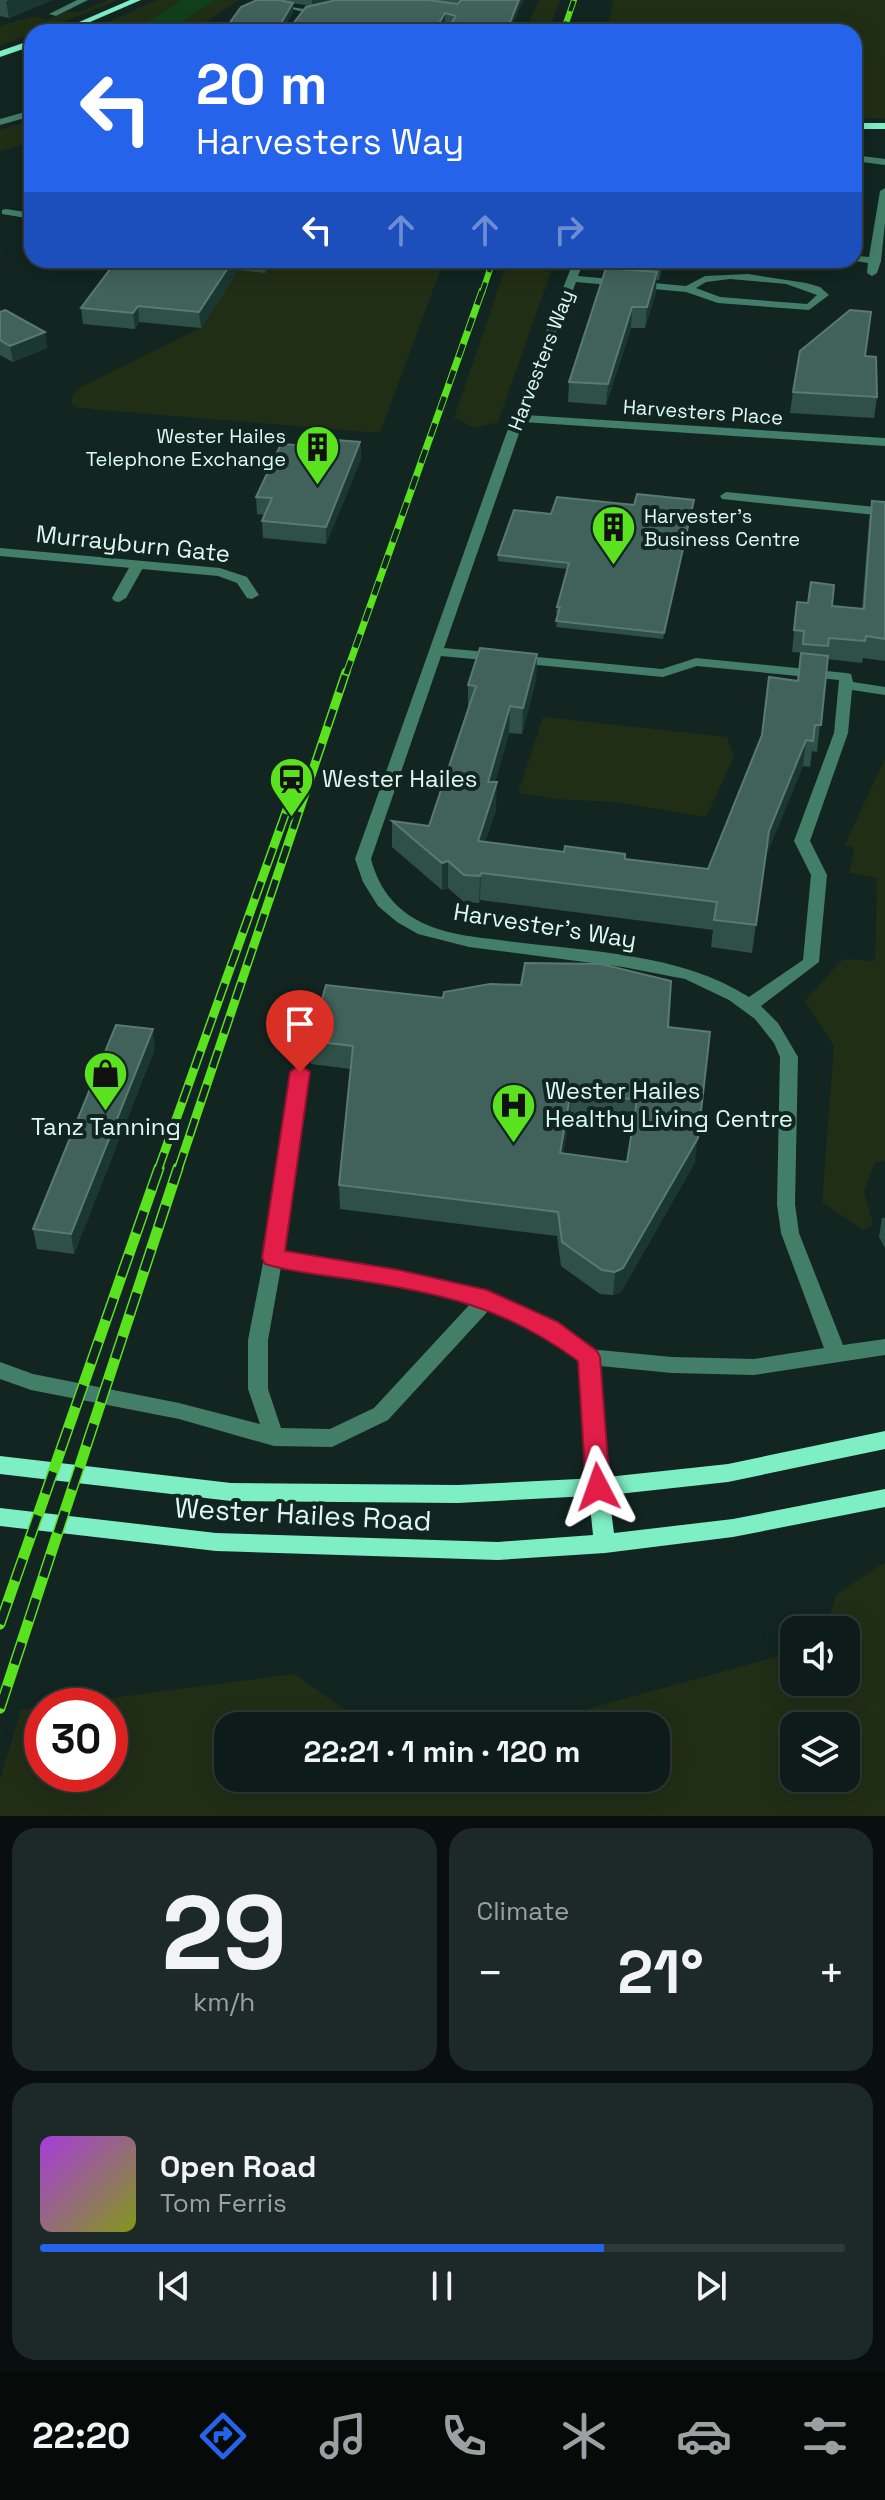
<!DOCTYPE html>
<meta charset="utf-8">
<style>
body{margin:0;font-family:"Space Grotesk",sans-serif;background:#1c2926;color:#f1f3f6;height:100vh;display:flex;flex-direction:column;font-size:30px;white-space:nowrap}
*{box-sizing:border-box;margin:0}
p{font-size:26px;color:#9ba1a2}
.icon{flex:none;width:44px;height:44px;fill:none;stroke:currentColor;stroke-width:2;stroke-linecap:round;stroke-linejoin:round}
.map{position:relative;height:1816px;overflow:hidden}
.details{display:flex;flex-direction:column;gap:12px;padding:12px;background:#080f0e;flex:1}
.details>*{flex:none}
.guide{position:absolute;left:24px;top:24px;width:838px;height:244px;border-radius:24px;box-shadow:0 4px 20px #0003,0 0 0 2px #2e3a38;background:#2563eb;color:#fff;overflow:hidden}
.fabs{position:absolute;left:780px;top:1616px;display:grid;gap:16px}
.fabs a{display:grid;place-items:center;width:80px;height:80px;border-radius:16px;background:#0e1c19;box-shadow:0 4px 20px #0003,0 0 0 2px #2e3a38;font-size:40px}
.speed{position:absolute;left:24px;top:1688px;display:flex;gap:16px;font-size:40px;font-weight:700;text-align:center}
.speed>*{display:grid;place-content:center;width:104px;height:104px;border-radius:50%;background:#0e1c19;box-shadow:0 4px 20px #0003,0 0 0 2px #2e3a38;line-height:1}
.speed .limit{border:12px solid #d22;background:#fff;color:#111}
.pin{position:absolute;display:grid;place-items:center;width:68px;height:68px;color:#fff;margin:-82px -34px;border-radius:50% 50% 50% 0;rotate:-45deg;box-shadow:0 0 8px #0007}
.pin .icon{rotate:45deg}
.me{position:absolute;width:88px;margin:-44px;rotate:356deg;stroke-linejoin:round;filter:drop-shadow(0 0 6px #0008)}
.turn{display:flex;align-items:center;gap:28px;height:168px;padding:0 40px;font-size:36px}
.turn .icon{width:104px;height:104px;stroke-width:2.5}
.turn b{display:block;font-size:56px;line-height:68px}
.lanes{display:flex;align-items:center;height:76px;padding:0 40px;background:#0003;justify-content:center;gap:40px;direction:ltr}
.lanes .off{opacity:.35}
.big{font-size:60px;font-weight:700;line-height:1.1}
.details .card{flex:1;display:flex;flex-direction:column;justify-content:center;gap:12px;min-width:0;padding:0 28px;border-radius:24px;background:#1c2926}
.details .dial{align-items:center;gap:0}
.dial b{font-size:104px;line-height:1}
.song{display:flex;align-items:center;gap:24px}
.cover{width:96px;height:96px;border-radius:12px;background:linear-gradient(135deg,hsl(280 70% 55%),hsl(70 70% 35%))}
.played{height:8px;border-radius:4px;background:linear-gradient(90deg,#2563eb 70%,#2e3a38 70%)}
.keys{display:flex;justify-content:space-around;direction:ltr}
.heat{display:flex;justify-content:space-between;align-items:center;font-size:44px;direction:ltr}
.details .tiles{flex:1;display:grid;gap:12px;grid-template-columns:1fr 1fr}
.card:last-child{grid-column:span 2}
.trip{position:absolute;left:214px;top:1712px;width:456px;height:80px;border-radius:24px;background:#0e1c19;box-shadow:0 4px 20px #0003,0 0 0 2px #2e3a38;font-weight:700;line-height:80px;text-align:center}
.dock{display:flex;height:128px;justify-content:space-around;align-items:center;background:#060b0a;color:#9ba1a2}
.dock .icon{width:56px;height:56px}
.dock .on{color:#2563eb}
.dock b{font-size:36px;color:#f1f3f6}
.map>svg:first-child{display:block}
</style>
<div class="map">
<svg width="885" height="1816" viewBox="0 0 885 1816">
<rect width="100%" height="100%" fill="#122521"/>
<g fill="#212e16" fill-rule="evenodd">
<path d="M107 0H119L0 46V26L34 16 47 20 69 11 77 13Z"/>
<path d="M158 0H182L130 32H85Z"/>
<path d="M216 0H238L197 29 207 32H165Z"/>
<path d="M539 0H560L548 32H525Z"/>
<path d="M614 0H885V118H854V32H606Z"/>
<path d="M32 120V142L0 151V130Z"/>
<path d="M304 260H444L380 433 78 408 71 403 73 394 79 388 201 328 238 270 265 273 269 267 297 270Z"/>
<path d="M508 260H555L498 422 475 428 454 418Z"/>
<path d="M543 717 727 737 734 757 706 817 615 802 554 799 518 793Z"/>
<path d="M885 758V1161L875 1162 864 1191 873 1224 863 1230 822 1202 834 1046 805 1001 843 959 875 961 877 878 849 873 854 848 845 845Z"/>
<path d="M885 1562V1816H0V1779L21 1710 42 1707V1774H110V1706H51L294 1674 369 1726H228V1778H656V1726H429L544 1721 794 1652V1682H846V1630H825L837 1594ZM794 1726H846V1778H794Z"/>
</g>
<path fill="#113f1c" d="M182 0H216L165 32H130Z"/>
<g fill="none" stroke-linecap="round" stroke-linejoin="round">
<g fill="#437e69" fill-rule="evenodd">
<path d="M6 209 32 213V219L2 214V210Z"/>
<path d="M137 562 144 566 126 598 119 602 114 601 112 598 130 566Z"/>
<path d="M300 1066 306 1068 309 1072 283 1252C381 1267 481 1276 566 1331 577 1338 593 1345 599 1357L596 1363 589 1365 582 1363 533 1330 490 1309 388 1420 332 1447 274 1446 179 1419 31 1390 0 1379V1362L33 1374 179 1403 260 1424 248 1389V1340L264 1258 291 1072 294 1068ZM281 1267 407 1286 472 1302 374 1408 330 1429 281 1428 268 1389V1340Z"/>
</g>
<g fill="#437e69" fill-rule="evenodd">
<path d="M77 0H88L56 16 49 14Z"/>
<path d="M254 0C274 0 293 10 312 9 330 9 346 0 364 0L312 14Z"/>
<path d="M32 110V116L0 125V119Z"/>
<path d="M854 155 885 159V165L854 161Z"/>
<path d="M885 188V223L881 261 877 273 872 276 867 273 868 263 855 261 854 259 859 256 869 257 880 191Z"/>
<path d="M574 260H584L578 276 686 286 705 276 748 274 806 283 820 287 829 295 809 310 718 303 686 292 576 282 525 415 885 438V446L523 422 444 648 662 669 696 658 846 673 851 674 853 682 885 687V695L852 690 848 733 810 841 827 875 819 962 761 1006 778 1023 798 1057 795 1204 799 1233 843 1345 885 1339V1355L754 1375 672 1373 600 1366 608 1487 605 1493 598 1496 591 1493 588 1487 579 1357 582 1351 589 1349 672 1357 754 1359 824 1348 781 1233 777 1204 780 1057 774 1043 755 1019 729 1000 685 979 623 967 469 947 418 934 397 922 378 906 363 882 355 859 505 437ZM730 279 786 284 817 295 807 304 720 297 696 288 706 282ZM441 656 663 677 697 666 839 680 834 733 794 841 811 875 803 960 749 997C681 953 586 951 507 941 477 937 444 935 417 920 393 907 378 886 371 859Z"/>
<path d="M726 492 885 508V516L722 499 720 496Z"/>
<path d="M0 548 220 568 247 577 259 595 252 599 247 598 237 583 218 576 0 556Z"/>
</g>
<g fill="#7eeec4" fill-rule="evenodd">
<path d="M130 0H141L67 32H56Z"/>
<path d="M32 40V46L0 57V51Z"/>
<rect x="854" y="123" width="31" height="6"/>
<path d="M885 1431V1449L728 1482 609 1495 614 1533 733 1519 885 1489V1507L733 1537 605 1553 498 1560 216 1551 0 1526V1508L216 1533 498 1542 593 1535 589 1496 458 1503 231 1501 0 1474V1456L231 1483 458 1485 598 1478 728 1464Z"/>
</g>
<defs>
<g id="rail-far3">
<path d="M563 32 574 0"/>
<path d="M482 293 493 260"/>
</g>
<path id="rail-far2" d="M346 674 482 291"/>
<g id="rail-far1">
<path d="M158 1170 291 798"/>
<path d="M178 1170 346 672"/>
</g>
<g id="rail">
<path d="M0 1624 159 1168"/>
<path d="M0 1708 178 1168"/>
</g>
</defs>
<use href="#rail-far3" stroke="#5ae21f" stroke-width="6"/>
<use href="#rail-far2" stroke="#5ae21f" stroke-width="7"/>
<use href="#rail-far1" stroke="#5ae21f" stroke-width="9"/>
<use href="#rail" stroke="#5ae21f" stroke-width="11"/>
<use href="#rail-far3" stroke="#122521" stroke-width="4" stroke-dasharray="11" stroke-linecap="butt"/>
<use href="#rail-far2" stroke="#122521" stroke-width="5" stroke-dasharray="14" stroke-linecap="butt"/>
<use href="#rail-far1" stroke="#122521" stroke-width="6" stroke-dasharray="18" stroke-linecap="butt"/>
<use href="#rail" stroke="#122521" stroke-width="8" stroke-dasharray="23" stroke-linecap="butt"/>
</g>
<g fill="#2e5049" fill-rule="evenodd">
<path d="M0 0H52L9 18 0 16Z"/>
<path d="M257 0H523L509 32H223ZM286 2 311 6 292 25 286 24 293 13V3Z"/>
<path d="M117 260H295L290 269 269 267 265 273 238 270 201 328 139 322 135 329 83 324 81 308Z"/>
<path d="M611 260H665L659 280H656V292L645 328H631L606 405 568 402 569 382Z"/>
<path d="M789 260H828L826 270 788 267Z"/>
<path d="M0 312 45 332 47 348 13 362 0 355Z"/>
<path d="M865 356 877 397 874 418 790 413 793 392Z"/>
<path d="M360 442 361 459 326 544 263 538 262 521 264 515 257 514 256 497 296 445Z"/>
<path d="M872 501 885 502V661L863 658 862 663 827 659 817 752 812 751 810 767 803 766 765 858 752 953 711 947 713 930 480 900 479 903 464 902 448 888 442 890 392 847V821L429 826 468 711V685L537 654 536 680 522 734 509 733 495 782 496 809 485 842 708 869 798 681 802 653 792 652 797 602 862 609 869 522Z"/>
<path d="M634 505 693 506 663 639 556 627 558 613H556L557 607 567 569 498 561V555L551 514Z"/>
<path d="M668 1027 695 1162 621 1292 613 1295 600 1294 561 1266 557 1236 340 1209 339 1185 351 1069 311 1064 310 1041ZM570 1115 634 1123 627 1162 563 1153Z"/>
<path d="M155 1048 74 1254 37 1249 33 1229Z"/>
<path d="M882 1218H885V1248L879 1237Z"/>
</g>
<g fill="#1b3731">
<path d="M10 0H52L9 18 6 2Z"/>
<path d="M312 0H347L312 6Z"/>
<path d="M519 0H523L509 32H506Z"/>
<path d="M293 3V13L281 32V23Z"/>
<path d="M445 13V22L439 32V23Z"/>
<path d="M233 260H237L238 270 201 328 199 312Z"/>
<path d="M264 260H268L269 267 265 273Z"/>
<path d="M290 260H295L290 269Z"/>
<path d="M663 260H665L659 280 660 269Z"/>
<path d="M657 272 656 292 645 328 647 307Z"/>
<path d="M138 306 139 322 135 329 133 313Z"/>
<path d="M632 307 631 328 606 405 608 384Z"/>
<path d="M45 332 47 348 13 362 10 346Z"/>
<path d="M360 442 361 459 326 544V527Z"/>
<path d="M694 500 693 506 663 639 664 633Z"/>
<path d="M537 654 536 680 522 734 523 708Z"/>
<path d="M510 706 509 733 488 808V782Z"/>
<path d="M806 740 803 766 765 858 752 953 769 831Z"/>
<path d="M497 782 496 809 477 868 478 841Z"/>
<path d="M448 861V888L442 890V863Z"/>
<path d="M481 873 480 900 479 903 480 876Z"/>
<path d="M153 1029 155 1048 74 1254 71 1234Z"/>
<path d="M710 1032 695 1162 621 1292 613 1295 615 1272Z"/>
<path d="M571 1091 570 1115 559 1177 560 1153Z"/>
</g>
<g fill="#41625b" stroke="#597a72" stroke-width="2" fill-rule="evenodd">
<path d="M257 0H279L293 3 281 23 292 25 306 7 336 0H428L458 4 461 0H519L506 32H223L241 7ZM445 13 456 16 450 25 439 23Z"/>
<path d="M117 260H233L199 312 138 306 133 313 81 308Z"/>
<path d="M611 260H663L660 269 609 265Z"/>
<path d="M606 268 657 272 647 307H632L608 384 569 382Z"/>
<path d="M5 310 45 332 10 346 0 340V312Z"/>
<path d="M850 310 871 312 865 356 876 357 877 397 793 392 800 351Z"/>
<path d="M299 437 360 442 326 527 262 521 272 498 256 497 281 444 296 445Z"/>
<path d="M637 494 694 500 664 633 556 621 560 607H557L569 563 498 555 514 510 551 514 557 497 634 505Z"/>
<path d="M872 501 885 502V639L866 636 865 641 829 638 828 646 803 644 804 631 794 630 797 602 808 603 811 582 834 585 832 606 864 609Z"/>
<path d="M480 648 537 654 523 708 510 706 488 782H497L478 841 564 852 565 846 625 854V859L708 869 762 735 769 677 798 681 801 653 828 656 821 725H815L813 741 806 740 769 831 756 925 714 920 717 902 481 873 480 876 464 875 448 861 442 863 392 821 429 826 476 686 468 685Z"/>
<path d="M525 963 601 964 671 981 668 1027 710 1032 698 1138 623 1268 615 1272 602 1270 562 1242 558 1212 339 1185 353 1046 310 1041 326 985 443 998 444 992 490 984 521 985ZM571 1091 637 1100 627 1162 560 1153Z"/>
<path d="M116 1025 153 1029 71 1234 33 1229Z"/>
</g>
<path fill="#e11d48" stroke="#92132f" stroke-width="2" d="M300 1065 310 1072 285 1251 399 1270 487 1290 558 1322 597 1351 600 1357 610 1487 606 1494 598 1497 590 1494 586 1487 578 1361C505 1307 443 1294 356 1280 326 1275 294 1273 265 1264L262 1258 290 1072Z"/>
<defs>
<symbol id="building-pin" viewBox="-11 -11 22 30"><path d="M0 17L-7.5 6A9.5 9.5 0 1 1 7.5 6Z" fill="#5ae21f" stroke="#122521"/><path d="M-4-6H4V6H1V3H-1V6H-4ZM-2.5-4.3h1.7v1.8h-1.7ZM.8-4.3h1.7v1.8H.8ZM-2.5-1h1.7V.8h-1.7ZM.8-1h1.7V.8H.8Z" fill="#111"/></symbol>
<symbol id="station-pin" viewBox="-11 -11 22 30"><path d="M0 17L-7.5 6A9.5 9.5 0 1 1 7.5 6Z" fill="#5ae21f" stroke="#122521"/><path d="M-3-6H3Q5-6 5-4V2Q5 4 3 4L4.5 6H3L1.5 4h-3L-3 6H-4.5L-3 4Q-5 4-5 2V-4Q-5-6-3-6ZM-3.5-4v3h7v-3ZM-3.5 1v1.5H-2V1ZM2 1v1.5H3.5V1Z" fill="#111"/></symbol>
<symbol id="shop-pin" viewBox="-11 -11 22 30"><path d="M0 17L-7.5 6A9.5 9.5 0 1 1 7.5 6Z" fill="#5ae21f" stroke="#122521"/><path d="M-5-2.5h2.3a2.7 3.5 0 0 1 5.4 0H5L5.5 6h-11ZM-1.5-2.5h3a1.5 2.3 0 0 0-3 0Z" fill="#111"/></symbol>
<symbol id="hospital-pin" viewBox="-11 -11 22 30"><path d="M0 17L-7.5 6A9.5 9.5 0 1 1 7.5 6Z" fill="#5ae21f" stroke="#122521"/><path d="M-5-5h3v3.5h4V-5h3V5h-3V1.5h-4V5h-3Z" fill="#111"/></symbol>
</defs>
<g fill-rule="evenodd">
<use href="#building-pin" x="292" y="422" width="51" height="69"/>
<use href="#building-pin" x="588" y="502" width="51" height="69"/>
<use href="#station-pin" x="266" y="754" width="51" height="69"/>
<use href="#shop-pin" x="80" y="1048" width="51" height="69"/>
<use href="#hospital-pin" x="488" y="1080" width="51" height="69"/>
</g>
<g text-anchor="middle" stroke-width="8" stroke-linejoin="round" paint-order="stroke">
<g font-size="20" fill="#dbfaf1" stroke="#122521">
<text transform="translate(541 360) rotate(-69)" y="7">Harvesters Way</text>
<text transform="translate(703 412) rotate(4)" y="7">Harvesters Place</text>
</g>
<g font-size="20" fill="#dbfaf1" stroke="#122521" text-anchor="end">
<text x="286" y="443">Wester Hailes<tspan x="286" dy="23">Telephone Exchange</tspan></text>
<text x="644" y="523" text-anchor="start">Harvester's<tspan x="644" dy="23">Business Centre</tspan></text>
</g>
<g font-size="24" fill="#dbfaf1" stroke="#122521">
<text transform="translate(133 544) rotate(6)" y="8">Murrayburn Gate</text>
<text transform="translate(545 926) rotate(9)" y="8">Harvester's Way</text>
</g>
<g font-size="24" fill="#dbfaf1" stroke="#122521" text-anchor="start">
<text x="322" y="787">Wester Hailes</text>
<text x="545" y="1099">Wester Hailes<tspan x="545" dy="28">Healthy Living Centre</tspan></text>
<text x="106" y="1135" text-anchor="middle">Tanz Tanning</text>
</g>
<g font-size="28" fill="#dbfaf1" stroke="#122521">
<text transform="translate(303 1514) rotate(3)" y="10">Wester Hailes Road</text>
</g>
</g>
</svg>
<div class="fabs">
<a><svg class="icon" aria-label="sound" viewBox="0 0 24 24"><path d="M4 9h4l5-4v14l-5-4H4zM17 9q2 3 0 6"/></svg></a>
<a><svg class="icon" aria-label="layers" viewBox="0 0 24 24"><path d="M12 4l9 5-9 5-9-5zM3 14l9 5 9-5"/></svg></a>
</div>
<div class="speed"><div class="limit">30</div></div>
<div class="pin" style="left:300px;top:1072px;background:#d93025"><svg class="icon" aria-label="arrive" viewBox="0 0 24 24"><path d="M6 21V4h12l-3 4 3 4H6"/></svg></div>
<svg class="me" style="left:598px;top:1487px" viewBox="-20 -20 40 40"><path d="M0-17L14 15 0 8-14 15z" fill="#e11d48" stroke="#fff" stroke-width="4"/></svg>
<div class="trip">22:21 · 1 min · 120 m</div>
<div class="guide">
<div class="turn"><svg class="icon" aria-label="left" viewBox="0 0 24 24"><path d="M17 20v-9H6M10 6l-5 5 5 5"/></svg><div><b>20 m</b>Harvesters Way</div></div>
<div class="lanes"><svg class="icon" aria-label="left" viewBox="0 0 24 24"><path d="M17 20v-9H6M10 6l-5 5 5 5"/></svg><svg class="icon off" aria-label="ahead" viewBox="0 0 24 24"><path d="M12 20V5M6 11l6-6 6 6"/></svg><svg class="icon off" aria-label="ahead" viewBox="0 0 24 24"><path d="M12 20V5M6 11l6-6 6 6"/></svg><svg class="icon off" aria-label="right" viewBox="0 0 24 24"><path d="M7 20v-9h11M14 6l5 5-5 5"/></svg></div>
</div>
</div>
<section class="details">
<div class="tiles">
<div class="card dial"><b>29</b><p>km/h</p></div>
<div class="card"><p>Climate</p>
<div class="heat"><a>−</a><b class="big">21°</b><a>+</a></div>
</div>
<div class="card">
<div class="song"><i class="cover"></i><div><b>Open Road</b><p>Tom Ferris</p></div></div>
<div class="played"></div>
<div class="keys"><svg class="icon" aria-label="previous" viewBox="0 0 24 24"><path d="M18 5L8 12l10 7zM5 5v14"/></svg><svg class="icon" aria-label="pause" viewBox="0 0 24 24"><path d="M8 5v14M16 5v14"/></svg><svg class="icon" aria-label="next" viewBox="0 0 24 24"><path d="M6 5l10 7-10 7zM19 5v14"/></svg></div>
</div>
</div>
</section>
<nav class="dock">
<b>22:20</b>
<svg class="icon on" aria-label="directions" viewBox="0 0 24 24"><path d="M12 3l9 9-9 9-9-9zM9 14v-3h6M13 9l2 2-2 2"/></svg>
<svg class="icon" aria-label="music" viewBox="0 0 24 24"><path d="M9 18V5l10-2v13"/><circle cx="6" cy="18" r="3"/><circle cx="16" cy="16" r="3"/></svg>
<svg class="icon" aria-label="phone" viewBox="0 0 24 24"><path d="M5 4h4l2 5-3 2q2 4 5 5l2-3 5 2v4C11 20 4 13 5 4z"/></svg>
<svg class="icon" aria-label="climate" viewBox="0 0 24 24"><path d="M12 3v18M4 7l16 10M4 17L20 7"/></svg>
<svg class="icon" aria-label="car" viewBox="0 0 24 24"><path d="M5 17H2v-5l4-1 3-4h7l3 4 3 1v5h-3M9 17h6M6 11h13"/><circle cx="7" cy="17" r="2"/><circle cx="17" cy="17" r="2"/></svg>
<svg class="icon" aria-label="filters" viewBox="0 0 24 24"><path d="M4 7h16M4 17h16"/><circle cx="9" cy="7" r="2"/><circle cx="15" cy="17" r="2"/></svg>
</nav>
